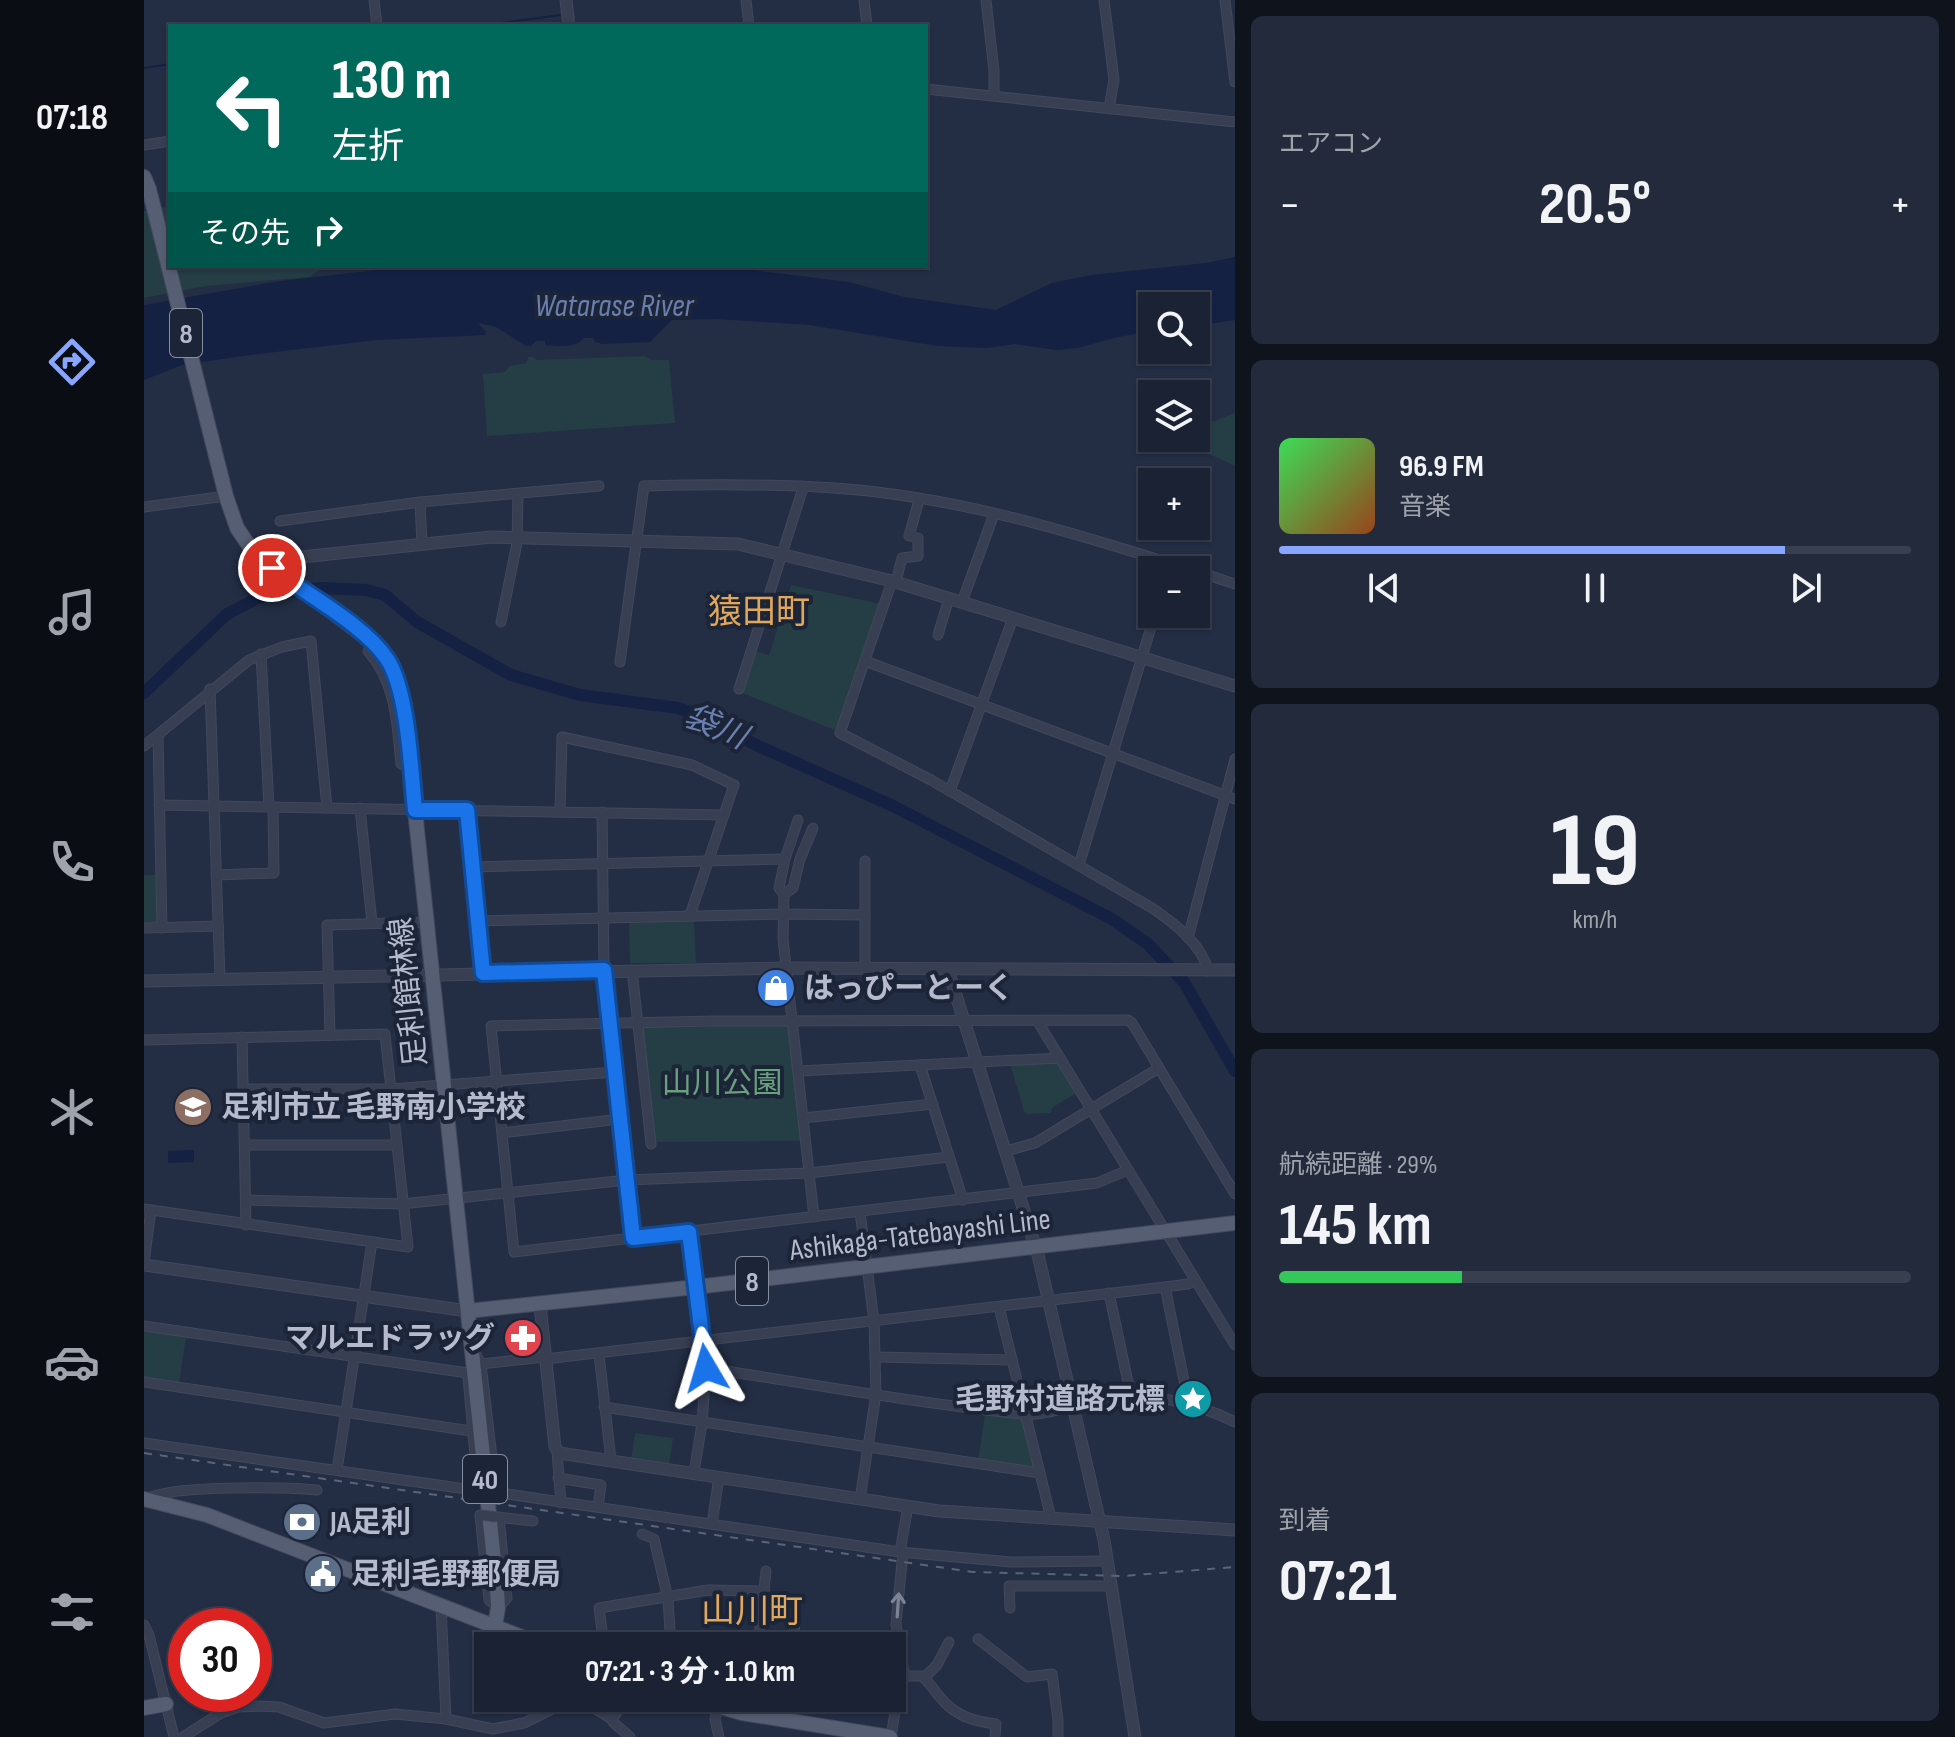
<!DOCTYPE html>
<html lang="ja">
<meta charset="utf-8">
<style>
body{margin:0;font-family:"Sofia Sans Condensed","Noto Sans JP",sans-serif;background:#232a3b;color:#f1f3f6;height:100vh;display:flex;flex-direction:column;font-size:30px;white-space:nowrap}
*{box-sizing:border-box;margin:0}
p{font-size:26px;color:#9fa4ac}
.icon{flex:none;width:44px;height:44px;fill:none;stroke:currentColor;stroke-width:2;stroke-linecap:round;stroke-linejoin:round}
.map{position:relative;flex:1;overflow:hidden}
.panel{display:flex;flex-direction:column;gap:16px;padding:16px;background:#0e131c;width:720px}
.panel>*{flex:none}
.banner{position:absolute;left:24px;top:24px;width:760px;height:244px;border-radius:0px;box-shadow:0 2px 6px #0004,0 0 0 2px #383f4e;background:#00695c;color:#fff;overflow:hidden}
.fabs{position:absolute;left:994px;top:292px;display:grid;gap:16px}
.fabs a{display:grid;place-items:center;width:72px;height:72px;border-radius:0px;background:#1a2233;box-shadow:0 2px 6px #0004,0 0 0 2px #383f4e;font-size:40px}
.speed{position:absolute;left:24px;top:1608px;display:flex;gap:16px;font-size:40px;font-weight:700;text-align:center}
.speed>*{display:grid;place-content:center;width:104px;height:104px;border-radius:50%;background:#1a2233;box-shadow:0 2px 6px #0004,0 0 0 2px #383f4e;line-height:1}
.speed .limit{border:12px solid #d22;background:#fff;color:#111}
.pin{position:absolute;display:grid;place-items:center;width:68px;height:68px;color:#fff;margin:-34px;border:4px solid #fff;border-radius:50%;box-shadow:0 2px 8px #0007}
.me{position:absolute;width:88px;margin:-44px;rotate:353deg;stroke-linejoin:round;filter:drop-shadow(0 0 6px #0008)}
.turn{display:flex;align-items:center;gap:28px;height:168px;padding:0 32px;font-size:36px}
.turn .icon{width:104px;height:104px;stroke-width:2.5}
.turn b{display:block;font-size:56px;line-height:68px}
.then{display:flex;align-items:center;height:76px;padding:0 32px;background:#0003;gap:16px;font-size:30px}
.big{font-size:60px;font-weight:700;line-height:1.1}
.panel .card{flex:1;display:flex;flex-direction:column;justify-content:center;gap:12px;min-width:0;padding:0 28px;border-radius:12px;background:#232a3b}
.panel .dial{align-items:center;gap:0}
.dial b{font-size:104px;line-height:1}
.song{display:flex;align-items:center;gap:24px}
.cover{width:96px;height:96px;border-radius:12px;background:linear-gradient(135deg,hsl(130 70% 55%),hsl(20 70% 35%))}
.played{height:8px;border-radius:4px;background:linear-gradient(90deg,#88a6ff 80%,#383f4e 80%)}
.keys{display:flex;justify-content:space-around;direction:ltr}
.heat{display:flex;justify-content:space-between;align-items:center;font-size:44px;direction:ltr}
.charge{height:12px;border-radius:6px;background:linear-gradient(90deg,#34c759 29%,#383f4e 0)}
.trip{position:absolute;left:330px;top:1632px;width:432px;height:80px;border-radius:0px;background:#1a2233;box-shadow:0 2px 6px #0004,0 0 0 2px #383f4e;font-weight:700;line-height:80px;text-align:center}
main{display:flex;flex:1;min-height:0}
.menu{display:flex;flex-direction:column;width:144px;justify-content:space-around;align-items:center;background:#0a0e14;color:#9fa4ac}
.menu .icon{width:56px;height:56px}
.menu .active{color:#88a6ff}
.menu b{font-size:36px;color:#f1f3f6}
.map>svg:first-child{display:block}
</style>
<main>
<nav class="menu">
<b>07:18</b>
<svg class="icon active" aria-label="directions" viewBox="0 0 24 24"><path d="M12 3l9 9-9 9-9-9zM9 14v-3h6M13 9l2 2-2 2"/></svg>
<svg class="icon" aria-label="music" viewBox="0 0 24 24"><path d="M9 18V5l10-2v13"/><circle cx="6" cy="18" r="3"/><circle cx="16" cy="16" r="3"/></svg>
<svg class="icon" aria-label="phone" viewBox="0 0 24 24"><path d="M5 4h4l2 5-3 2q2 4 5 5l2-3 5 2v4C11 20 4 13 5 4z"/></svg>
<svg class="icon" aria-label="climate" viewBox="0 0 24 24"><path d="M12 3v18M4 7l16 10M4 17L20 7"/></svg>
<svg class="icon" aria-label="car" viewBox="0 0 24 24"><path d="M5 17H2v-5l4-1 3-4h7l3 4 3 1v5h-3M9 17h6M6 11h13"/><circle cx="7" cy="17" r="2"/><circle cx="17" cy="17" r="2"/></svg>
<svg class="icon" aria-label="filters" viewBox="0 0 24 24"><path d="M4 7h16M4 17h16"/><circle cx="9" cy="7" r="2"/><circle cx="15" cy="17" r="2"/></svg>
</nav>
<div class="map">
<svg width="1091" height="1737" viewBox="0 0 1091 1737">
<rect width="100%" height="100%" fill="#232d44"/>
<g fill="#253d45">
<path d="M26 206V266H180L166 277 62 286 0 298V211Z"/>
<path d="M501 356 507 360H525L531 423 343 436 339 374 361 372 365 366 383 363 384 357H390L393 360Z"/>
<path d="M1091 413V466L1033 439 1052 438V428Z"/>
<path d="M647 585 738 604 691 730 598 693 611 651 625 655Z"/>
<path d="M0 875H13L15 920 10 925H0Z"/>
<path d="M550 919 552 963H486L485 920Z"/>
<path d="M497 1025H642L647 1028 658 1141 511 1142Z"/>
<path d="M910 1061 916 1063 933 1093 909 1107 906 1113 881 1114 866 1064Z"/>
<path d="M0 1330 42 1336 35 1384 0 1378Z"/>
<path d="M841 1413 879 1418 892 1465 889 1470 834 1461Z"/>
<path d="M491 1433 529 1438 525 1464 487 1459Z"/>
</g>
<g fill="#152143">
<path d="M1091 257V320L1052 326V306H1008V331L974 337 934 348 913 350 871 344 843 348 793 346 666 325 572 319 528 320 506 342 459 344 451 342 449 338H440C431 349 414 346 401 345V341H392L387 346H382L352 327 334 323 342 332 341 335 233 340 106 355 38 365 0 380V305L136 281 268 266H577L705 282 760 297 852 310 908 283 947 275 1062 263Z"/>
<path d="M50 1150V1162L24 1163V1151Z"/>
</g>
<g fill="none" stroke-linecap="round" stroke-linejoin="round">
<g stroke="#152143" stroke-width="2">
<path d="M333 26 417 15"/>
<path d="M0 68 26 64"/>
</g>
<path stroke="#152143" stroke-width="12" d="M0 693 83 614 114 598 140 592 178 588 222 590 241 595 273 622 367 675 436 695 534 708 564 719 610 744 749 806 968 919 1004 944 1040 982 1091 1071"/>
<defs>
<g id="minor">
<path d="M230 0 233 26"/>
<path d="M602 0 605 26"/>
<path d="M720 0 723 26"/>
<path d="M842 0 850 71V95"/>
<path d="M960 0 970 80 965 108"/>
<path d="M1081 0 1091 82"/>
<path d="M782 89 1091 122"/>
<path d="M0 145 26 141"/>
<path d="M276 502 278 544"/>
<path d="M0 507 82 496"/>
<path d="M136 521 276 502 455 486"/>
<path d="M1052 571 1091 584"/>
<path d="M748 581 696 733 787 780 1008 908C1030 923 1058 944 1064 971"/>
<path d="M752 582 758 558 774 556V538L765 536 775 500"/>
<path d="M818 602 850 514"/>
<path d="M357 622 373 543 374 495"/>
<path d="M794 635 805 598"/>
<path d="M224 651C252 682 253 724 257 764L266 768"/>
<path d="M117 654 125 807"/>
<path d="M721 661 1091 799"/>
<path d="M476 662 500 486C563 484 626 484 690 488 812 496 931 533 1047 570"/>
<path d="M66 689 76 979"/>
<path d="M595 689 659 488"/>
<path d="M14 735 18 928"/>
<path d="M0 746 105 660 138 647 167 641 183 808"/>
<path d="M806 791 869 618"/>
<path d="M15 805 580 815"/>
<path d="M216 808 228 923"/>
<path d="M323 810 339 973"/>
<path d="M416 812 418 737 548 765 590 785 546 915"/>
<path d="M458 812 460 970 489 1238"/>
<path d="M654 820 641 859 635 888 640 894 639 939 670 1217"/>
<path d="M935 865 1011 614"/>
<path d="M329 867 641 859"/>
<path d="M72 875 130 873 129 807"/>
<path d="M640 894 649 888 656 859 669 828"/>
<path d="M334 921 638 914 721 915"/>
<path d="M0 928 74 926"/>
<path d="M1044 938 1091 759"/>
<path d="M721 969V861"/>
<path d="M488 970 507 1144"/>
<path d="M894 1022 1091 1345"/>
<path d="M186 1035 183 925 283 922"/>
<path d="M98 1037 102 1225"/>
<path d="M0 1040 241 1034 264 1247 0 1209"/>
<path d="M776 1065 819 1200"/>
<path d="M654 1071 916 1058"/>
<path d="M99 1089H247L471 1072"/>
<path d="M659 1118 789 1104"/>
<path d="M358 1133 476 1119"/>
<path d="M101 1145H253"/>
<path d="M862 1151 891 1143 1015 1068"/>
<path d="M984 1170 953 1183 370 1252 347 1026 570 1021 984 1020 988 1023 1091 1194"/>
<path d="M102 1200 258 1204 483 1180 665 1173 805 1157"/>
<path d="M545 1232 562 1368 558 1423 550 1473"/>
<path d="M0 1262 7 1210"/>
<path d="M1021 1287 1045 1405"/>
<path d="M965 1293 987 1396"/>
<path d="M855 1307 907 1518"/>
<path d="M0 1326 324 1373"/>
<path d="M331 1353 337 1364 352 1492"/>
<path d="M455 1354 467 1460"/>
<path d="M731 1357 868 1360"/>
<path d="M401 1359 1021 1287 1044 1284 1051 1280"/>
<path d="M337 1364 401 1357"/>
<path d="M562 1368C667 1384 771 1403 877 1414 904 1417 934 1402 961 1398 1003 1391 1053 1403 1091 1422"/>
<path d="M324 1377 334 1490"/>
<path d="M0 1382 327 1431"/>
<path d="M460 1407 896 1473"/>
<path d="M0 1443 336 1491"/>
<path d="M413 1452 417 1503"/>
<path d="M193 1470 228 1242"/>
<path d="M414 1478 457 1485 454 1507"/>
<path d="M350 1492 756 1552 867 1562 963 1561"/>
<path d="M2 1499C26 1485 141 1487 173 1490"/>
<path d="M716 1499 732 1394 730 1321 716 1212"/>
<path d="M338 1515H336L345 1600 354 1608 363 1598 355 1517"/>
<path d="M352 1517 389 1521"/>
<path d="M568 1524 575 1477"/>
<path d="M498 1534 510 1539 524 1599 527 1646"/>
<path d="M756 1552 764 1506"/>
<path d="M297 1605 302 1719"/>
<path d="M866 1608 865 1586H965"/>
<path d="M650 1612 651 1646"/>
<path d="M0 1625 5 1635 30 1737"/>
<path d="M834 1639 883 1677 908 1674 914 1720V1737"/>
<path d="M460 1646 455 1608 564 1590 621 1591"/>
<path d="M614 1646 622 1571"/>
<path d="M780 1678 793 1665 805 1642"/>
<path d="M748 1683 765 1676H778C785 1682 789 1689 795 1696 811 1716 828 1721 852 1724L851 1737"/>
<path d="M574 1707 571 1719 575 1737"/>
<path d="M468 1719 469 1722 486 1737"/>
<path d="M39 1737 77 1713 94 1707 116 1706 135 1707 180 1723 251 1714 302 1719 349 1729 380 1723 422 1702 450 1708 468 1719 484 1698"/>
<path d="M747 1737 755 1686 760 1673 752 1624 759 1552"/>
</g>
<g id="tertiary">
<path d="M422 0 425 26"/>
<path d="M126 567 148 558 348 537 594 544 748 581 1091 686"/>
<path d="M804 970 894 1255 960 1540 991 1737"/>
<path d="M0 981 643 968 1091 970"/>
<path d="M0 1265 324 1311"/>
<path d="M396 1305 411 1447 415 1453 795 1511 1091 1530"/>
</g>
<g id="primary">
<path d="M0 177 5 189 82 496 93 528 110 553 232 645C260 678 260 722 266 763L353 1589 354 1608 351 1625"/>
<path d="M324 1311 552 1287 1091 1223"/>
<path d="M0 1499 63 1515 401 1646"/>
<path d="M546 1698 598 1713 746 1737"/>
<path d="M0 1708 22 1704"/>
</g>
</defs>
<use href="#minor" stroke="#42485c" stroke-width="11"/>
<use href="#tertiary" stroke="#42485c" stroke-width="13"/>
<use href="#primary" stroke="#42485c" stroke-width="16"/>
<use href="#minor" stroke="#383f53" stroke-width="9"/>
<use href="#tertiary" stroke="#383f53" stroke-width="11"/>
<use href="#primary" stroke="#565e73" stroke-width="14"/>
<path stroke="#59637a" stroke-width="2" stroke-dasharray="8 8" stroke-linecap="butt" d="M0 1453 829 1572 979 1576 1091 1567"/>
<defs>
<g id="minor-bridge">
<path d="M336 1491 350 1492"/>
<path d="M338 1515 352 1517"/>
</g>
</defs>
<use href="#minor-bridge" stroke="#42485c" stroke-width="11" stroke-linecap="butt"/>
<use href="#minor-bridge" stroke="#383f53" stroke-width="9"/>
</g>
<defs><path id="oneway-shaft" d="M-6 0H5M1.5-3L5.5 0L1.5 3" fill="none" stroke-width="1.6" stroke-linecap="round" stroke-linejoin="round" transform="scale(2)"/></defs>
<use stroke="#7d8396" href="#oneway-shaft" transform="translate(754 1605) rotate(-86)"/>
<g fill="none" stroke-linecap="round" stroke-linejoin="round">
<defs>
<path id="route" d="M128 568C161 594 221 625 243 659 264 690 267 771 271 810H323L339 973 460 970 489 1238 545 1232 562 1368"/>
</defs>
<use href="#route" stroke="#114b97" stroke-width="20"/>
<use href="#route" stroke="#1a73e8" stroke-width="14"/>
</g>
<defs>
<symbol id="shop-disc" viewBox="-11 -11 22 22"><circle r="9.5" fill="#3f7fe0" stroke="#1c2438"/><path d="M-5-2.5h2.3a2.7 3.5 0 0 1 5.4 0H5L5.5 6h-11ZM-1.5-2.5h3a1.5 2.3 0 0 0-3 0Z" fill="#fff"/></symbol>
<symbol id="school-disc" viewBox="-11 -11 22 22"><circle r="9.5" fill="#8d6e63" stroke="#1c2438"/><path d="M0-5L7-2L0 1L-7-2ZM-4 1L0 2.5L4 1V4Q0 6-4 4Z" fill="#fff"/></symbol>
<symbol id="pharmacy-disc" viewBox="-11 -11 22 22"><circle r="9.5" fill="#e0444e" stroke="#1c2438"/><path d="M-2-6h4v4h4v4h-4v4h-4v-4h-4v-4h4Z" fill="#fff"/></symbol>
<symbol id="sight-disc" viewBox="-11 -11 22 22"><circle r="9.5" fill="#0f9aa8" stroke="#1c2438"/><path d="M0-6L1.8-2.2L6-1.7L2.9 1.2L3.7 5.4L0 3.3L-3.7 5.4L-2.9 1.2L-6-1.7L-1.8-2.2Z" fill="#fff"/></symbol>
<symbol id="bank-disc" viewBox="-11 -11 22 22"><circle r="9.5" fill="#5c6f8a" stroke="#1c2438"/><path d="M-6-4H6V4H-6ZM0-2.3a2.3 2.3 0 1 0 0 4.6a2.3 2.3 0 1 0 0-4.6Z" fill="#fff"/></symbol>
<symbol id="civic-disc" viewBox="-11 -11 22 22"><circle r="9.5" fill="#5c6f8a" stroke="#1c2438"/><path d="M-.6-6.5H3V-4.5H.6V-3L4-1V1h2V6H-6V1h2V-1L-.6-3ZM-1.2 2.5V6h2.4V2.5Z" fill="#fff"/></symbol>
</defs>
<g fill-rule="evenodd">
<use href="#shop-disc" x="610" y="966" width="44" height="44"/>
<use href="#school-disc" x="27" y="1085" width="44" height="44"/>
<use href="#pharmacy-disc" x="357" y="1316" width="44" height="44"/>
<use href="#sight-disc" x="1027" y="1377" width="44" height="44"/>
<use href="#bank-disc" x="136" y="1500" width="44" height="44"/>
<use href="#civic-disc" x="157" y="1552" width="44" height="44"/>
</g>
<g text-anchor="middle" stroke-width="8" stroke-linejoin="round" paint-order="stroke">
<g fill="#1c2438" stroke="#878ea0" stroke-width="2">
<rect x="26" y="309" width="32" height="48" rx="6"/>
<rect x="592" y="1257" width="32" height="48" rx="6"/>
<rect x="319" y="1455" width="44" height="48" rx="6"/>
</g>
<g font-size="28" font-weight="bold" fill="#b5bbcd">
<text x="42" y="343">8</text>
<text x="608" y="1291">8</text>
<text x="341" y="1489">40</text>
</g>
<g font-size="30" font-weight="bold" fill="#b5bbcd" stroke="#1c2438" text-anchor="start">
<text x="660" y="998">はっぴーとーく</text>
<text x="77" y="1117">足利市立 毛野南小学校</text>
<text x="351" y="1348" text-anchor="end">マルエドラッグ</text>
<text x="1021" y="1409" text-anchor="end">毛野村道路元標</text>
<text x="186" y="1532">JA足利</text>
<text x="207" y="1584">足利毛野郵便局</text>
</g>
<g font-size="30" fill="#b5bbcd" stroke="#1c2438">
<text transform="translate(264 992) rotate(-96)" y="10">足利館林線</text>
<text transform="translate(776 1234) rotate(-7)" y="10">Ashikaga-Tatebayashi Line</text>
</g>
<g font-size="30" fill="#69a07d" stroke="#1c2438">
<text x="578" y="1093">山川公園</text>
</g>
<g font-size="32" font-style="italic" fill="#6a7faf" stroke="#1c2438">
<text x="470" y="316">Watarase River</text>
<text transform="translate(572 726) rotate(23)" y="11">袋川</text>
</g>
<g font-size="34" fill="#e1a75c" stroke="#1c2438">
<text x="615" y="623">猿田町</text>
<text x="608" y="1622">山川町</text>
</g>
</g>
</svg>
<div class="fabs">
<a><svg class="icon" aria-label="search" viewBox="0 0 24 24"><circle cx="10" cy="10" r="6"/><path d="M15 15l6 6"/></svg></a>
<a><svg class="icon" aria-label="layers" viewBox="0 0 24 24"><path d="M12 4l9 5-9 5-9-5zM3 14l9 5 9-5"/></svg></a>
<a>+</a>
<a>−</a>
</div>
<div class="speed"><div class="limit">30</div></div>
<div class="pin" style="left:128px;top:568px;background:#d93025"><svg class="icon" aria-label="arrive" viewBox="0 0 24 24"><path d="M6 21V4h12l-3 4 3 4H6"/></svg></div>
<svg class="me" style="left:562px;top:1368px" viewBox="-20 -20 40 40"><path d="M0-17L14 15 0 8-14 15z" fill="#1a73e8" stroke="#fff" stroke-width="4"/></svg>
<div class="trip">07:21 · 3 分 · 1.0 km</div>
<div class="banner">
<div class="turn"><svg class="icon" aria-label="left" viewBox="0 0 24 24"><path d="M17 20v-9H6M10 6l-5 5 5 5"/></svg><div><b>130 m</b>左折</div></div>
<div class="then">その先<svg class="icon" aria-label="right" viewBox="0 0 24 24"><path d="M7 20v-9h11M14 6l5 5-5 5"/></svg></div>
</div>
</div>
<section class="panel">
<div class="card"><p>エアコン</p>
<div class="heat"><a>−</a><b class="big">20.5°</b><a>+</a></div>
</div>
<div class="card">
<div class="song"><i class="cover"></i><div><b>96.9 FM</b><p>音楽</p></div></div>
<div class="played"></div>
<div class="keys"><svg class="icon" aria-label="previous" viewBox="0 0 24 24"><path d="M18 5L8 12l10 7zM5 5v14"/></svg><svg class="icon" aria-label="pause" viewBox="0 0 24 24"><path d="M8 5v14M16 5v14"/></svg><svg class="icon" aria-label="next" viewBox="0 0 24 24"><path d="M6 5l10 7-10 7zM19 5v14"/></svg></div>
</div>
<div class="card dial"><b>19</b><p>km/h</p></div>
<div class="card"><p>航続距離 · 29%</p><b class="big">145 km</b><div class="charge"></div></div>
<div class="card"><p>到着</p><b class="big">07:21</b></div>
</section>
</main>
